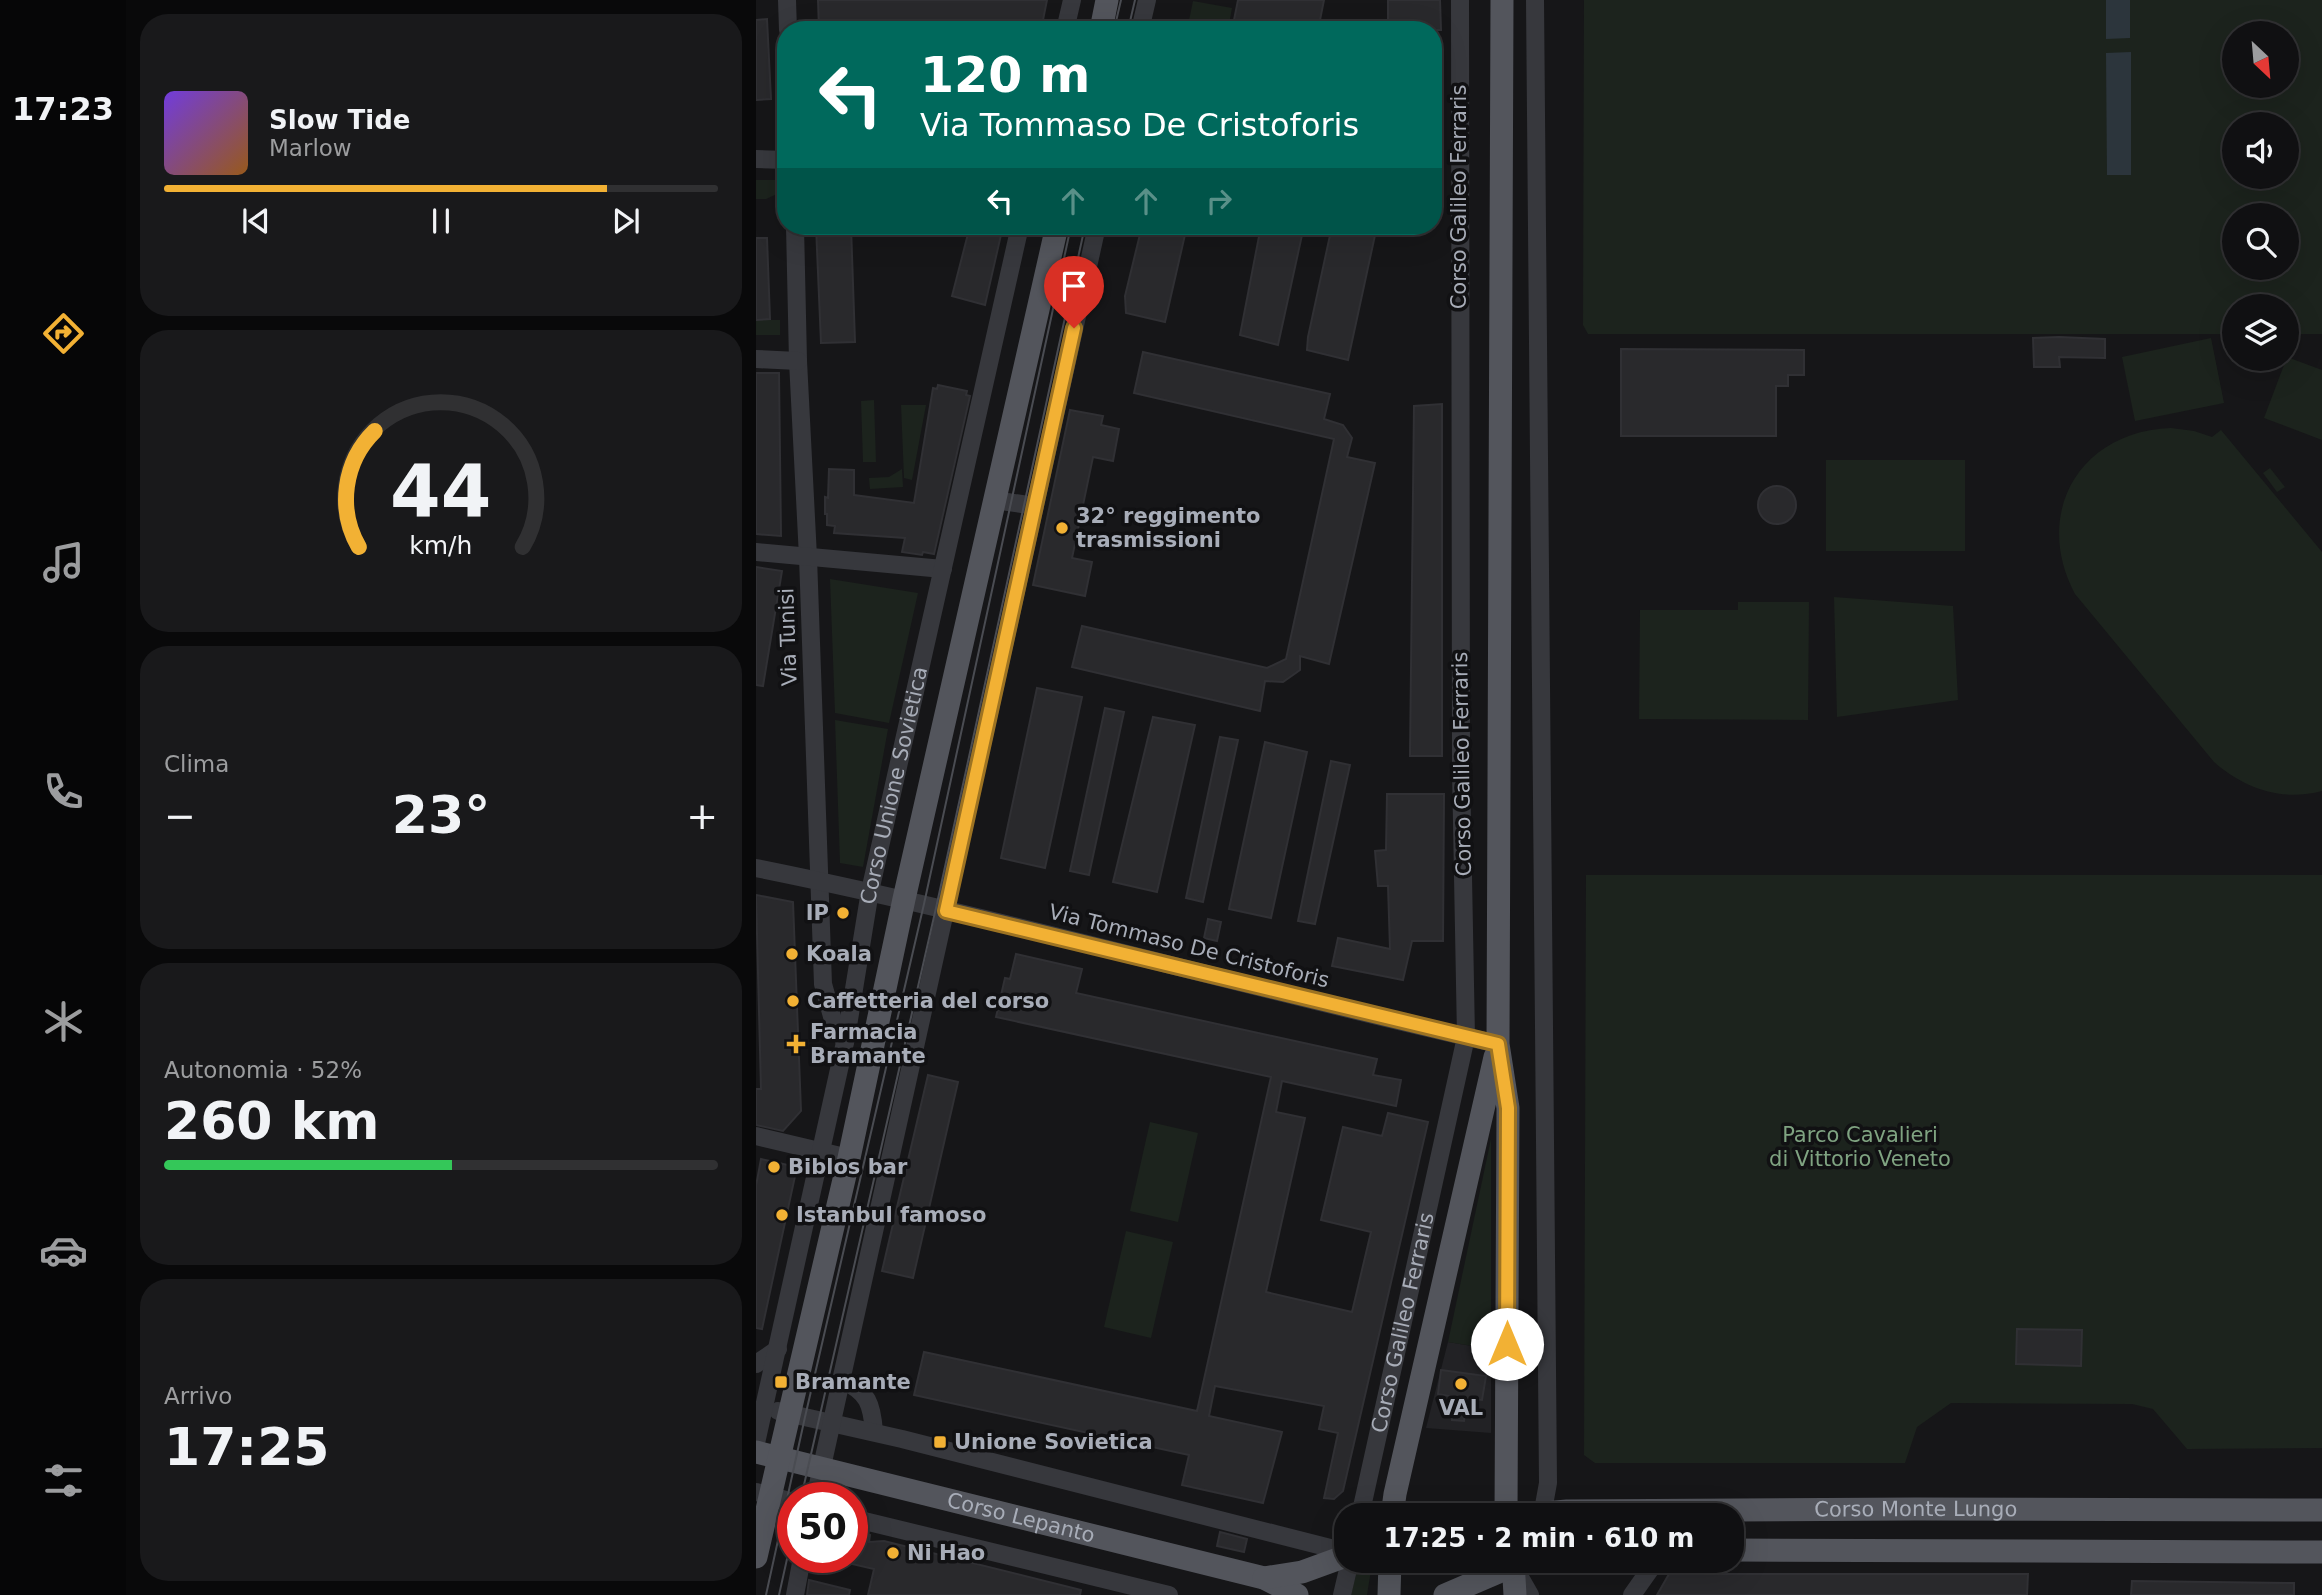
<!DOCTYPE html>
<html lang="it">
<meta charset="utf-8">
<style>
body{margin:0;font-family:"DejaVu Sans",sans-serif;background:#19191b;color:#f1f3f6;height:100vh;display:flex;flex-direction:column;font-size:26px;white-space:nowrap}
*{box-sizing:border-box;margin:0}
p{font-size:23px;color:#9c9d9f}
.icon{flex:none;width:38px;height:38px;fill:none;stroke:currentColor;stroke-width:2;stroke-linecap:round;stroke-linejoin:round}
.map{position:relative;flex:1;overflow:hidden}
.sheet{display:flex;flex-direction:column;gap:14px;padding:14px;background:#09090a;width:630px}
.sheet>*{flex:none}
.top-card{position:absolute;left:21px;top:21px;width:665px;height:214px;border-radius:28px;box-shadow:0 7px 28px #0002,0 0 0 2px #303032;background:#00695c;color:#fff;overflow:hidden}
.needle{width:46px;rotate:154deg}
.tools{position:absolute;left:1466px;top:21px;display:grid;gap:14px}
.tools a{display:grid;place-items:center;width:77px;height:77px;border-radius:50%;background:#101012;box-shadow:0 7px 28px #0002,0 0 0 2px #303032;font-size:35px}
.speed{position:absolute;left:21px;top:1482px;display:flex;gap:14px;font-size:35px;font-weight:700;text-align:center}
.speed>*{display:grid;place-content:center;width:91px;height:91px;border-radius:50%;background:#101012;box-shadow:0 7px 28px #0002,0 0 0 2px #303032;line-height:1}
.speed .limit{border:10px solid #d22;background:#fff;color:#111}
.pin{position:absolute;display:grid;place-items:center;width:60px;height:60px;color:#fff;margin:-72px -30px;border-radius:50% 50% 50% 0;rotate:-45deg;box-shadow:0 0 7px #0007}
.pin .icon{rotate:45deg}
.me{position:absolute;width:77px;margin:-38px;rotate:0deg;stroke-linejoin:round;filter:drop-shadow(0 0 5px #0008)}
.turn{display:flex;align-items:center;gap:24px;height:147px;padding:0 28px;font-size:32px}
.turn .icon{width:91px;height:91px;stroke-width:2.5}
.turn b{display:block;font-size:49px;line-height:60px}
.lanes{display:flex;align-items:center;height:66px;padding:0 28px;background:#0003;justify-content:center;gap:35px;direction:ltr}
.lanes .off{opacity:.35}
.big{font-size:52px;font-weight:700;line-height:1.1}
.sheet .tile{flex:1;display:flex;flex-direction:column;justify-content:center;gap:10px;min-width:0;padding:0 24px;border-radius:28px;background:#19191b}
.sheet .dial{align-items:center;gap:0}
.dial svg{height:182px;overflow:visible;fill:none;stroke:#303032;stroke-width:7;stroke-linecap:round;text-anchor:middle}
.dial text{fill:#f1f3f6;stroke:none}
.song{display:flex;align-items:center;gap:21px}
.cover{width:84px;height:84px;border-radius:10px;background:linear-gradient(135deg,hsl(260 70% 55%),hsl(30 70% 35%))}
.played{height:7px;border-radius:4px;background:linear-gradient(90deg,#f2b134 80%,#303032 80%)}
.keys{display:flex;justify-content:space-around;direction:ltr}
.heat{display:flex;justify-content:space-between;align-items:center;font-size:38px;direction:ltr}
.charge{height:10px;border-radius:5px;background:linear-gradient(90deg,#34c759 52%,#303032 0)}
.trip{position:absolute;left:578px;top:1503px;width:410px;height:70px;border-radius:28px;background:#101012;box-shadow:0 7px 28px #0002,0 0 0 2px #303032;font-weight:700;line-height:70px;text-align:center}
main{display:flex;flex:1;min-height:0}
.dock{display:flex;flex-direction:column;width:126px;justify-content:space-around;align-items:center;background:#060607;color:#9c9d9f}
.dock .icon{width:49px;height:49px}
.dock .active{color:#f2b134}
.dock b{font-size:32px;color:#f1f3f6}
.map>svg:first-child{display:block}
</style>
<main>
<nav class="dock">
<b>17:23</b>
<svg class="icon active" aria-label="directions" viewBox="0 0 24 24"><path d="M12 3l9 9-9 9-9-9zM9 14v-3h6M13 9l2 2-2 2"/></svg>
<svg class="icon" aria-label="music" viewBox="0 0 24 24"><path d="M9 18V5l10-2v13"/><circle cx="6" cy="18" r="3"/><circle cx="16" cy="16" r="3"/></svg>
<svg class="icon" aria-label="phone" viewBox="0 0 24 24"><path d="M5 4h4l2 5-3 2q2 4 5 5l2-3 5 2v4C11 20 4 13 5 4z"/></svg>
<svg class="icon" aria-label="climate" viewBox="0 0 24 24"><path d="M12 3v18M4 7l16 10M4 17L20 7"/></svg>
<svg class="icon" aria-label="car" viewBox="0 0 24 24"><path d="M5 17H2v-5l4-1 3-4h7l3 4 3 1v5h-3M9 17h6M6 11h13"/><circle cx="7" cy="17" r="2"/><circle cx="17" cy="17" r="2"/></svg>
<svg class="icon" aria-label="filters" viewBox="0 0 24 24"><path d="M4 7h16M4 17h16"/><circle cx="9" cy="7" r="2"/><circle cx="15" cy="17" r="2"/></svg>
</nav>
<section class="sheet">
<div class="tile">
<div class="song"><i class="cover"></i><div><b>Slow Tide</b><p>Marlow</p></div></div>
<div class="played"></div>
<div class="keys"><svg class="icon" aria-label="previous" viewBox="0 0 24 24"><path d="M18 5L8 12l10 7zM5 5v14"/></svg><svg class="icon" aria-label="pause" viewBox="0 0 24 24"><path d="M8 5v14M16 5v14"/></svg><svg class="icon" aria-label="next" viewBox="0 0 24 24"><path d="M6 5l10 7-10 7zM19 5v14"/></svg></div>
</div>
<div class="tile dial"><svg viewBox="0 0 100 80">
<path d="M14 69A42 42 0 1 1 86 69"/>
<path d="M14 69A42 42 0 0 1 21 18" stroke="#f2b134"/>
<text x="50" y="56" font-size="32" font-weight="700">44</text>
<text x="50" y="72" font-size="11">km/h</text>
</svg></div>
<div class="tile"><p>Clima</p>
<div class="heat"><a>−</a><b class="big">23°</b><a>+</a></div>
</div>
<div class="tile"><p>Autonomia · 52%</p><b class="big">260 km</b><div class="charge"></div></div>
<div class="tile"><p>Arrivo</p><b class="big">17:25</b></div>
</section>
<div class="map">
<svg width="1566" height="1595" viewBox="0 0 1566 1595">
<rect width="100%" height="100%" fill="#161618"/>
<path fill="#222225" d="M692 1342 735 1349V1433L670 1428Z"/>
<g fill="#1c231d" fill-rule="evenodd">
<path d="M828 0H1566V334H1531V306H1479V334H832L827 325ZM1479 33H1531V86H1479ZM1479 124H1531V177H1479ZM1479 215H1531V268H1479Z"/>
<path d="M437 1 476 8 472 30H431Z"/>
<path d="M0 180H21V194L10 199H0Z"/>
<rect x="0" y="320" width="24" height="15"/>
<path d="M1455 338 1468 403 1379 421 1366 357Z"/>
<path d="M1531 357 1566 370V440L1508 418Z"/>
<path d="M118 400 120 462H107L105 401Z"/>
<path d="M145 405H170L156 480 148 478Z"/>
<path d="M1415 428 1438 431 1456 437 1465 430 1566 552V791C1525 802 1488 788 1458 762L1319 594C1276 513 1324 431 1415 428Z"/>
<rect x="1070" y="460" width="139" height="91"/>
<path d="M1514 468 1529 487 1521 492 1507 473Z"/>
<path d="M146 469 147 487 114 489 113 478 133 477Z"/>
<path d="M74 579 162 593 133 723 79 713Z"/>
<path d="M1078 597 1197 606 1202 700 1081 717Z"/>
<path d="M982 602H1053L1052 720 883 719 884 610H982Z"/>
<path d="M79 720 132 729 107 867 84 863Z"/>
<path d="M830 875H1566V1448L1431 1449 1397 1409 1376 1404 1195 1403 1161 1427 1149 1463H839L828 1455Z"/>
<path d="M394 1122 442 1133 422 1222 374 1211Z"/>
<path d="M735 1139V1349L692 1342Z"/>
<path d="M370 1231 417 1242 395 1338 348 1327Z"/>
<path d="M612 1568 615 1570 611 1595H595L601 1570Z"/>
</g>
<g fill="#2c353c">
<path d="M1350 0H1374V38L1350 39Z"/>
<path d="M1375 52V175H1351L1350 53Z"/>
</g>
<g fill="#29292c" stroke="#303034" stroke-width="2">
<path d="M62 0H291L285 30H63Z"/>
<path d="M482 0H568L562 30H476Z"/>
<path d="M632 0H684L685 30H632Z"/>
<path d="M11 19 15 99 0 100V20Z"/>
<path d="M60 226H95L99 342 65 343Z"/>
<path d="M214 226H247L229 305 196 296Z"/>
<path d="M386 226H431L409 322 370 313 369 296Z"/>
<path d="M505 226H548L522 345 484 335Z"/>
<path d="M576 226H621L592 360 551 350 552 337Z"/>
<path d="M0 238H11L14 319 0 320Z"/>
<path d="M1303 337 1349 339V358L1303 357 1304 367H1278L1277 338Z"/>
<path d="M865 349 1048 350V375H1032V386H1020V436H865Z"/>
<path d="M387 352 574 394 568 419 587 425 596 438 591 457 619 463 573 664 544 656V670L527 682 509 681 504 711 316 667 326 626 511 668 530 659 578 439 378 393Z"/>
<path d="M0 373H23L25 536 0 534Z"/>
<path d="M182 385 211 391 210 395 214 396 178 554 167 552 166 555 146 552 149 538 78 533 79 526 71 525V514H69V497L72 498 73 469 98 470V495L158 503 177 388 181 389Z"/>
<path d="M686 404V756H654L658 406Z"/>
<path d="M314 410 347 416 345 425 363 429 357 461 337 457 316 558 336 562 329 596 277 585Z"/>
<circle cx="1021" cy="505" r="19"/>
<path d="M0 567 26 571 7 686 0 685Z"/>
<path d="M281 688 326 697 289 868 245 858Z"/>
<path d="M349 708 368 712 333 875 314 871Z"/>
<path d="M397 717 439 725 401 892 357 882Z"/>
<path d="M464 737 482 740 447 902 430 898Z"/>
<path d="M509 742 551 752 515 918 473 909Z"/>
<path d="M575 761 594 765 559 924 542 921Z"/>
<path d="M631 794H688L687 941H656L647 980 576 966 582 938 634 949 632 886H622L619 851 630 850Z"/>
<path d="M0 895 37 902 45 1111 27 1131 0 1125V1089H5Z"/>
<path d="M452 919 465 922 461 941 448 938Z"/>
<path d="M260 954 326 969 320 993 621 1059 617 1075 645 1080 640 1106 526 1081 520 1112 549 1118 510 1292 596 1312 615 1232 565 1220 587 1127 626 1136 632 1113 672 1122 587 1491 578 1499 568 1498 582 1433 563 1429 568 1406 459 1386 453 1416 526 1432 507 1503 426 1485 433 1455 158 1395 168 1352 441 1411 515 1077 240 1017 249 978 254 979Z"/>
<path d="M172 1075 202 1082 157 1278 126 1271Z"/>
<path d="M5 1159 41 1167 6 1329 0 1328V1186Z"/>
<path d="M1261 1329 1326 1330 1325 1366 1260 1364Z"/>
<path d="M685 1370 730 1376 726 1400 711 1398 708 1421 696 1420 699 1397 682 1394Z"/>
<path d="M96 1530 114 1535 113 1542 128 1541 325 1590 324 1595H112L118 1569 96 1564Z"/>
<path d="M464 1532 491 1539 488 1552 461 1546Z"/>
<path d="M913 1574H1272L1271 1595H901Z"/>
<path d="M53 1580 94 1590 93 1595H51Z"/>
<path d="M1376 1581 1538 1583V1595H1375Z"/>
</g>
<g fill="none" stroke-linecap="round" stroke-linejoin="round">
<g stroke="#37383d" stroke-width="18">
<path d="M31 0 32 30"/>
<path d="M779 0 792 1483 786 1516"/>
<path d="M309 30 316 0"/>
<path d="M384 30 391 0"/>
<path d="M0 159 30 160"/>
<path d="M39 226 42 361 52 557 67 984 77 1020 89 1042"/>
<path d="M0 359 42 361"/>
<path d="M238 500 279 506"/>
<path d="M0 552 187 569"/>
<path d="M0 868C249 918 494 989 742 1044"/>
<path d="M0 1136 93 1158"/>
<path d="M0 1364 22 1349"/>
<path d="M86 1380C112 1392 116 1404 118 1432"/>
<path d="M22 1411 146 1439 590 1552"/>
<path id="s1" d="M0 1443 90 1038 114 891 264 226"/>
<path d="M0 1492 37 1502"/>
<path d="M59 1498 341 226"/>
<path id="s2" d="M604 1516 710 1037 705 769 704 0"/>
<path d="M96 1518 413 1595"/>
<path d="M758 1567 774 1595"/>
<path d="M39 1595 46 1558"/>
<path d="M586 1595 594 1561"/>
<path d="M876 1595 900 1561"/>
</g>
<g stroke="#53555c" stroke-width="23">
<path d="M746 0 742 1044 752 1108 750 1516"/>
<path d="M345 30 351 0"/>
<path id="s3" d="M0 1452 508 1578 541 1595"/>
<path d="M636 1516 639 1494 739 1057"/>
<path id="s4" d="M754 1516 811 1511 1159 1509 1566 1510"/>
<path d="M975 1550 1566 1552"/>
<path d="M0 1557 93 1158 148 899 301 226"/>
<path d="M757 1561 759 1595"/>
<path d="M508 1578 546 1572 590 1556"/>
<path d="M633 1595 634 1561"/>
<path d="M689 1595 768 1561"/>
</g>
<g stroke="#4a4c52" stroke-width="2">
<path d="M358 30 365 0"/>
<path d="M372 30 379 0"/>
<path d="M45 1498 180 908 329 226"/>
<path d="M10 1595 49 1417 168 904 315 226"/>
<path d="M23 1595 37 1532"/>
</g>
</g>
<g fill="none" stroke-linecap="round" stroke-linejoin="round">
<defs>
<path id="route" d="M318 328 190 911 742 1044 752 1108 751 1344"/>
</defs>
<use href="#route" stroke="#9d7322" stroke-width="18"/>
<use href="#route" stroke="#f2b134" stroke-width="12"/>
</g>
<g fill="#f2b134" stroke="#111113" stroke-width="2.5">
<circle cx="306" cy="528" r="7"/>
<circle cx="87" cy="913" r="7"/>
<circle cx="36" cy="954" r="7"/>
<circle cx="37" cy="1001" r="7"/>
<path d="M36.5 1033.5h7v7h7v7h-7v7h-7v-7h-7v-7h7z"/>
<circle cx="18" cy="1167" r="7"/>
<circle cx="26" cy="1215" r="7"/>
<rect x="18" y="1375" width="14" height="14" rx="3.5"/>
<circle cx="705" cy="1384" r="7"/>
<rect x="177" y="1435" width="14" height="14" rx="3.5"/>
<circle cx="137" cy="1553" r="7"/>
</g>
<g text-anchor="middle" stroke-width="7" stroke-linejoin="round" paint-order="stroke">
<g font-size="21" fill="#a8adb8" stroke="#111113">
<text transform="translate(703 197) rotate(-90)" y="7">Corso Galileo Ferraris</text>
<text transform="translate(32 637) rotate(-92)" y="7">Via Tunisi</text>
<text transform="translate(706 764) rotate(-91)" y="7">Corso Galileo Ferraris</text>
<text dy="7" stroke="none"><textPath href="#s1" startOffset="672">Corso Unione Sovietica</textPath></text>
<text transform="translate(433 946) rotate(14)" y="7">Via Tommaso De Cristoforis</text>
<text dy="7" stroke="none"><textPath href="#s2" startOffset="198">Corso Galileo Ferraris</textPath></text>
<text dy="7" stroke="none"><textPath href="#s4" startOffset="406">Corso Monte Lungo</textPath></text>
<text dy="7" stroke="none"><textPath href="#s3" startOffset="273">Corso Lepanto</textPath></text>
</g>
<g font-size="21" font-weight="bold" fill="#a8adb8" stroke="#111113" text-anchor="start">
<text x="320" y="523">32° reggimento<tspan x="320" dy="24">trasmissioni</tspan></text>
<text x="73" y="920" text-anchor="end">IP</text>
<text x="50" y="961">Koala</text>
<text x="51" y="1008">Caffetteria del corso</text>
<text x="54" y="1039">Farmacia<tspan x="54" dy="24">Bramante</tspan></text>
<text x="32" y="1174">Biblos bar</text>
<text x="40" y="1222">Istanbul famoso</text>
<text x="39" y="1389">Bramante</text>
<text x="705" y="1415" text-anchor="middle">VAL</text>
<text x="198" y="1449">Unione Sovietica</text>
<text x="151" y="1560">Ni Hao</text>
</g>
<g font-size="21" fill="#7fa381" stroke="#111113">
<text x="1104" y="1142">Parco Cavalieri<tspan x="1104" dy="24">di Vittorio Veneto</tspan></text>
</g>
</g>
</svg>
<div class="tools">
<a><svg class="needle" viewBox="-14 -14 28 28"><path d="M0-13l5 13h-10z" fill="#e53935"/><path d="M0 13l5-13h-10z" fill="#9c9d9f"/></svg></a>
<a><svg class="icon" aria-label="sound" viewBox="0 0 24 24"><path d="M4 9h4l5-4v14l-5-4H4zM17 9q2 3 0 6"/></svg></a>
<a><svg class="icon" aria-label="search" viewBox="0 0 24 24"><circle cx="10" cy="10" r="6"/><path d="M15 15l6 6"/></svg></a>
<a><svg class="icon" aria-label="layers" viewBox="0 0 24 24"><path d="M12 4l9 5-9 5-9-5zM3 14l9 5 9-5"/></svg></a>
</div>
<div class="speed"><div class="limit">50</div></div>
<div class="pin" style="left:318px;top:328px;background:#d93025"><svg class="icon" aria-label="arrive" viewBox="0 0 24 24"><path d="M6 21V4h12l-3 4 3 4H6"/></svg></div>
<svg class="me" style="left:751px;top:1344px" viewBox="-20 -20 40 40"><circle r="19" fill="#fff"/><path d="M0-13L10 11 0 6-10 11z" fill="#f2b134"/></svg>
<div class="trip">17:25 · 2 min · 610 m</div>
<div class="top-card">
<div class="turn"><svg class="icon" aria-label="left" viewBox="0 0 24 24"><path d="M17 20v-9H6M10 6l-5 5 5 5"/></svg><div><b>120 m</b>Via Tommaso De Cristoforis</div></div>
<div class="lanes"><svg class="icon" aria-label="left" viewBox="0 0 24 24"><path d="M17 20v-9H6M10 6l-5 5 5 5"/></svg><svg class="icon off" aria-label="ahead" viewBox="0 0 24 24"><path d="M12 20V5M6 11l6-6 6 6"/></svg><svg class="icon off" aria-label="ahead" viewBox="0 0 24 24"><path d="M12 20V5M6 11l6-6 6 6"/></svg><svg class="icon off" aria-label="right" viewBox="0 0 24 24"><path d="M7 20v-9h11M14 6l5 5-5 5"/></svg></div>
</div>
</div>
</main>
